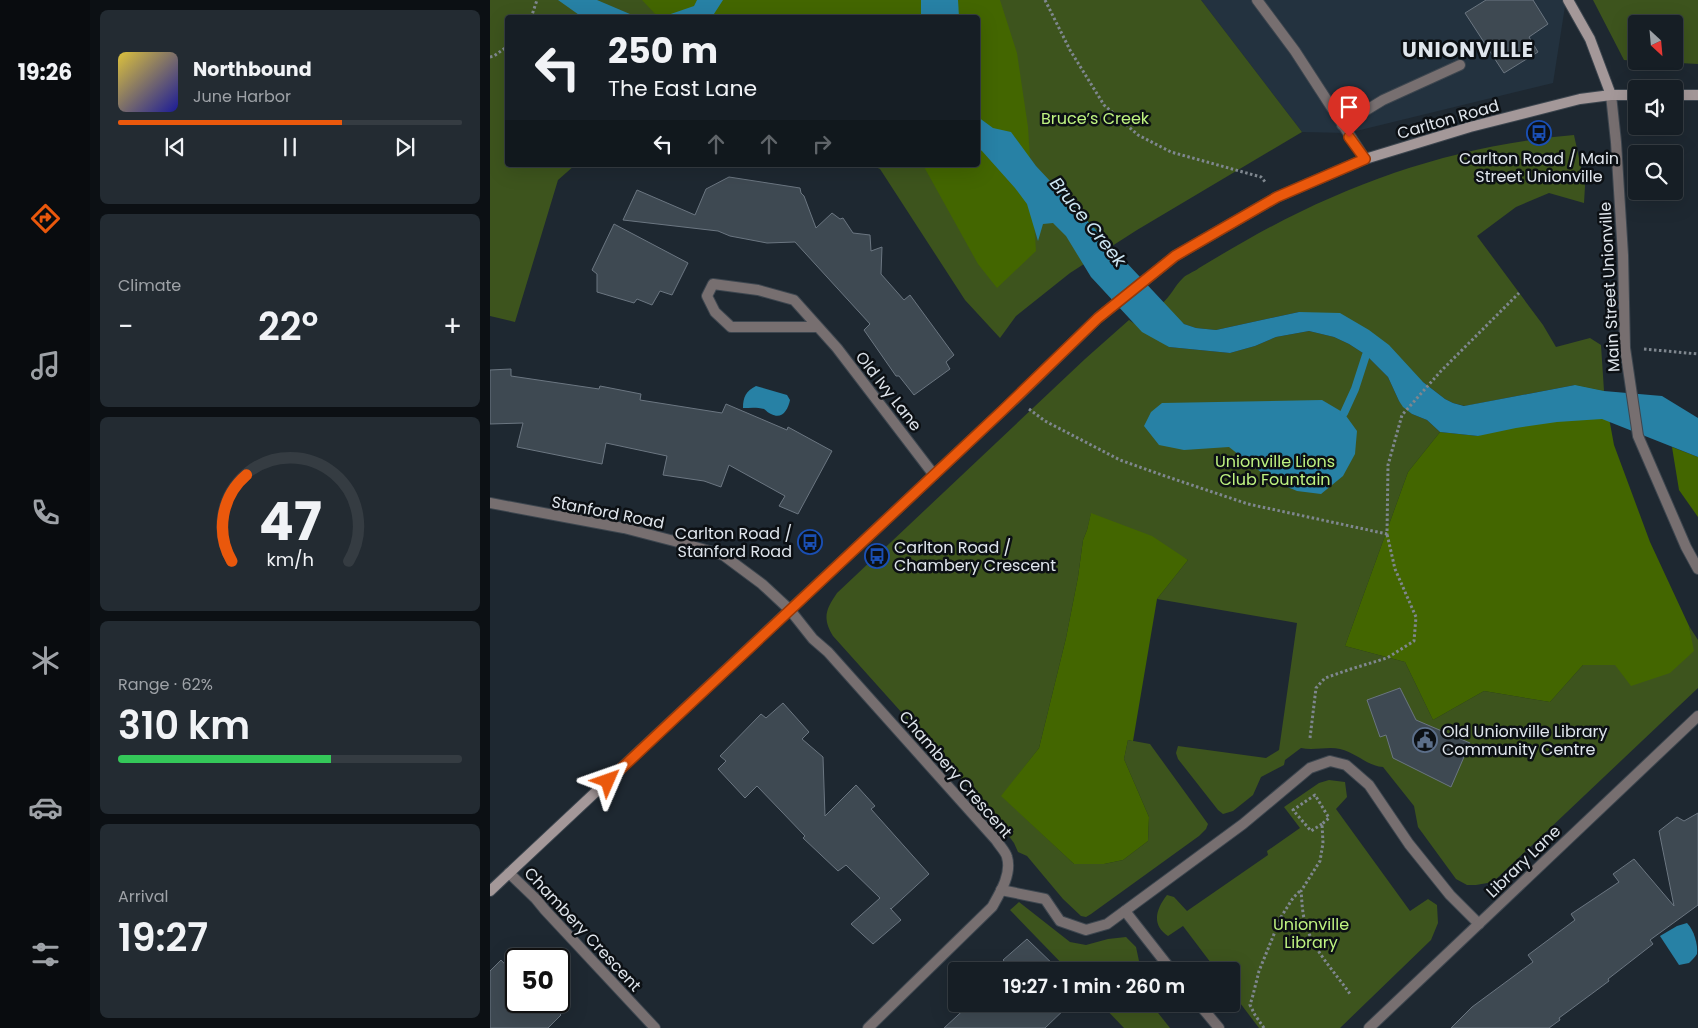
<!DOCTYPE html>
<meta charset="utf-8">
<style>
body{margin:0;font-family:Poppins,sans-serif;background:#232b32;color:#f1f3f6;height:100vh;display:flex;flex-direction:column;font-size:19px;white-space:nowrap}
*{box-sizing:border-box;margin:0}
p{font-size:16px;color:#9ea2a7}
.icon{flex:none;width:28px;height:28px;fill:none;stroke:currentColor;stroke-width:2;stroke-linecap:round;stroke-linejoin:round}
.map{position:relative;flex:1;overflow:hidden}
.sheet{display:flex;flex-direction:column;gap:10px;padding:10px;background:#0c1014;width:400px}
.sheet>*{flex:none}
.hud{position:absolute;left:15px;top:15px;width:475px;height:152px;border-radius:5px;box-shadow:0 5px 20px #0002,0 0 0 1px #353c42;background:#161e25;color:#f1f3f6;overflow:hidden}
.needle{width:32px;rotate:154deg}
.tools{position:absolute;left:1138px;top:15px;display:grid;gap:10px}
.tools a{display:grid;place-items:center;width:55px;height:55px;border-radius:5px;background:#161e25;box-shadow:0 5px 20px #0002,0 0 0 1px #353c42;font-size:25px}
.speed{position:absolute;left:15px;top:948px;display:flex;gap:10px;font-size:25px;font-weight:700;text-align:center}
.speed>*{display:grid;place-content:center;width:65px;height:65px;border-radius:50%;background:#161e25;box-shadow:0 5px 20px #0002,0 0 0 1px #353c42;line-height:1}
.speed .limit{border:2px solid #111;border-radius:8px;background:#fff;color:#111}
.pin{position:absolute;display:grid;place-items:center;width:42px;height:42px;color:#fff;margin:-51px -21px;border-radius:50% 50% 50% 0;rotate:-45deg;box-shadow:0 0 5px #0007}
.pin .icon{rotate:45deg}
.me{position:absolute;width:55px;margin:-28px;rotate:47deg;stroke-linejoin:round;filter:drop-shadow(0 0 4px #0008)}
.turn{display:flex;align-items:center;gap:18px;height:105px;padding:0 20px;font-size:22px}
.turn .icon{width:65px;height:65px;stroke-width:2.5}
.turn b{display:block;font-size:35px;line-height:42px}
.lanes{display:flex;align-items:center;height:48px;padding:0 20px;background:#0003;justify-content:center;gap:25px;direction:ltr}
.lanes .off{opacity:.35}
.big{font-size:38px;font-weight:600;line-height:1.1}
.sheet .card{flex:1;display:flex;flex-direction:column;justify-content:center;gap:8px;min-width:0;padding:0 18px;border-radius:8px;background:#232b32}
.sheet .dial{align-items:center;gap:0}
.dial svg{height:130px;overflow:visible;fill:none;stroke:#353c42;stroke-width:7;stroke-linecap:round;text-anchor:middle}
.dial text{fill:#f1f3f6;stroke:none}
.song{display:flex;align-items:center;gap:15px}
.cover{width:60px;height:60px;border-radius:8px;background:linear-gradient(135deg,hsl(50 70% 55%),hsl(240 70% 35%))}
.played{height:5px;border-radius:2px;background:linear-gradient(90deg,#ea580c 65%,#353c42 65%)}
.keys{display:flex;justify-content:space-around;direction:ltr}
.heat{display:flex;justify-content:space-between;align-items:center;font-size:28px;direction:ltr}
.charge{height:8px;border-radius:4px;background:linear-gradient(90deg,#34c759 62%,#353c42 0)}
.trip{position:absolute;left:458px;top:962px;width:292px;height:50px;border-radius:5px;background:#161e25;box-shadow:0 5px 20px #0002,0 0 0 1px #353c42;font-weight:600;line-height:50px;text-align:center}
main{display:flex;flex:1;min-height:0}
.tabs{display:flex;flex-direction:column;width:90px;justify-content:space-around;align-items:center;background:#090c0f;color:#9ea2a7}
.tabs .icon{width:35px;height:35px}
.tabs .current{color:#ea580c}
.tabs b{font-size:22px;color:#f1f3f6}
.map>svg:first-child{display:block}
</style>
<main>
<nav class="tabs">
<b>19:26</b>
<svg class="icon current" aria-label="directions" viewBox="0 0 24 24"><path d="M12 3l9 9-9 9-9-9zM9 14v-3h6M13 9l2 2-2 2"/></svg>
<svg class="icon" aria-label="music" viewBox="0 0 24 24"><path d="M9 18V5l10-2v13"/><circle cx="6" cy="18" r="3"/><circle cx="16" cy="16" r="3"/></svg>
<svg class="icon" aria-label="phone" viewBox="0 0 24 24"><path d="M5 4h4l2 5-3 2q2 4 5 5l2-3 5 2v4C11 20 4 13 5 4z"/></svg>
<svg class="icon" aria-label="climate" viewBox="0 0 24 24"><path d="M12 3v18M4 7l16 10M4 17L20 7"/></svg>
<svg class="icon" aria-label="car" viewBox="0 0 24 24"><path d="M5 17H2v-5l4-1 3-4h7l3 4 3 1v5h-3M9 17h6M6 11h13"/><circle cx="7" cy="17" r="2"/><circle cx="17" cy="17" r="2"/></svg>
<svg class="icon" aria-label="filters" viewBox="0 0 24 24"><path d="M4 7h16M4 17h16"/><circle cx="9" cy="7" r="2"/><circle cx="15" cy="17" r="2"/></svg>
</nav>
<section class="sheet">
<div class="card">
<div class="song"><i class="cover"></i><div><b>Northbound</b><p>June Harbor</p></div></div>
<div class="played"></div>
<div class="keys"><svg class="icon" aria-label="previous" viewBox="0 0 24 24"><path d="M18 5L8 12l10 7zM5 5v14"/></svg><svg class="icon" aria-label="pause" viewBox="0 0 24 24"><path d="M8 5v14M16 5v14"/></svg><svg class="icon" aria-label="next" viewBox="0 0 24 24"><path d="M6 5l10 7-10 7zM19 5v14"/></svg></div>
</div>
<div class="card"><p>Climate</p>
<div class="heat"><a>−</a><b class="big">22°</b><a>+</a></div>
</div>
<div class="card dial"><svg viewBox="0 0 100 80">
<path d="M14 69A42 42 0 1 1 86 69"/>
<path d="M14 69A42 42 0 0 1 23 16" stroke="#ea580c"/>
<text x="50" y="56" font-size="32" font-weight="700">47</text>
<text x="50" y="72" font-size="11">km/h</text>
</svg></div>
<div class="card"><p>Range · 62%</p><b class="big">310 km</b><div class="charge"></div></div>
<div class="card"><p>Arrival</p><b class="big">19:27</b></div>
</section>
<div class="map">
<svg width="1208" height="1028" viewBox="0 0 1208 1028">
<rect width="100%" height="100%" fill="#1e2831"/>
<path fill="#23323f" d="M711 0H1076L1063 83 858 133 812 132Z"/>
<g fill="#3d541d">
<path d="M0 0H711L812 132 647 230 580 273 526 316 510 338 475 300 390 169 381 165H488V18H18V165H85L68 180 25 322 0 316Z"/>
<path d="M1103 0H1208V64L1152 61H1184V24H1146V61L1134 60Z"/>
<path d="M1084 135 1095 186 1094 203 1059 193 1026 207 987 236 1053 325 1066 347 1100 338 1111 345 1114 391 1085 385 975 406 963 403 955 399 933 382 809 312 726 330 706 328 694 324 671 304C681 297 684 286 693 278 697 274 704 272 709 268 724 259 739 250 755 241 858 182 966 145 1084 135Z"/>
<path d="M639 320 679 347 740 353 765 346 786 337 819 331 844 337 859 344 876 355 898 377 909 401 922 414 937 420 950 432 918 472 855 646 915 662 943 720 994 691 1060 702 1093 665 1125 664 1203 651 1199 626 1208 640V688L1003 882 986 885H977L966 879 928 827 924 806 893 767C877 766 867 753 850 749 838 746 824 751 811 748L795 760 794 765 771 777 763 795 743 811 733 814 728 810 688 759 686 753 688 746 776 758 789 750 807 623 667 599 698 560 601 514 597 530 593 540 588 577 576 638 549 748 512 796 584 864H614L633 860 658 841 659 817 634 759 638 740 660 744 718 824 716 829 709 836 601 914 596 917 591 916 573 899 537 856 528 852 524 843 500 811 343 636C332 618 336 609 347 593L595 359Z"/>
<path d="M839 780 855 782 857 797 846 809 920 911 938 899 947 905 948 923 941 940 850 1028H769L741 991V971H727L693 926 678 936C661 925 666 909 677 895L684 897 697 911 778 855 777 851 810 828 794 807 829 783Z"/>
<path d="M529 902 580 942 596 945 618 939 636 937 646 947 649 961 635 971H579L520 910Z"/>
<path d="M611 1004H661L680 1028H634Z"/>
</g>
<g fill="#436600">
<path d="M152 0H510L527 53 538 127 546 251 507 288 488 264 433 165H488V18L168 17Z"/>
<path d="M1085 385 1114 391 1124 445 1160 542 1199 626 1204 651 1180 673 1141 686 1125 665H1093L1060 702 994 691 943 720 915 662 855 646 918 472 950 432 988 436Z"/>
<path d="M1182 447 1208 457V517L1189 490Z"/>
<path d="M601 513 662 536 698 560 667 599 643 741 638 740 634 759 659 817 658 841 633 860 614 864H584L511 796 549 748 576 638 588 577 593 540 597 530Z"/>
</g>
<g fill="#2781a5">
<path d="M68 0H107L147 17H92Z"/>
<path d="M207 0H233L222 17H172L204 6Z"/>
<path d="M431 0H468L469 17H431Z"/>
<path d="M488 117 503 128 521 132 546 166 694 324 706 328 726 330 809 312 850 313 879 330 899 345 933 382 955 399 963 403 974 406 1085 385 1114 391 1172 396 1208 418V457L1112 419 1067 422 1026 428 988 436 950 432 937 420 922 414 913 407 909 401 898 377 876 355 859 344 844 337 819 331 786 337 765 346 740 353 679 347 652 332 601 277 576 236 563 223 553 224 548 241 537 204 525 188 492 151 488 148Z"/>
<path d="M266 386 297 395 300 400C298 410 292 420 281 414 278 413 277 411 274 409 267 407 259 408 253 408 253 397 256 391 266 386Z"/>
<path d="M832 400 854 413 867 431 865 454 853 476 831 494 807 491 781 480 739 447 694 450 669 445 654 426 661 412 672 403Z"/>
<path d="M1197 923C1204 930 1208 944 1207 954 1205 957 1201 961 1199 963L1189 965 1170 936 1187 926Z"/>
</g>
<g fill="none" stroke-linecap="round" stroke-linejoin="round">
<path stroke="#2781a5" stroke-width="8" d="M854 413 865 389 876 355"/>
</g>
<g fill="#3e4952" stroke="#6b7681">
<path d="M996 0H1043L1058 24 1039 37 1048 52 1014 73 975 13Z"/>
<path d="M239 177 310 188 311 193 314 196 326 228 342 213 350 219 353 218 363 233 380 235 381 251 392 247 391 274 414 300 420 295 464 355 456 362 460 369 424 395 409 376H406L374 330 380 324 305 242 277 243 240 236 228 231 133 220 147 190 205 215 216 189Z"/>
<path d="M124 224 198 263 182 295 170 291 162 305 147 299 144 303 107 292V274L102 270Z"/>
<path d="M21 369V376L109 389 110 386 151 394 150 400 232 413 236 404 297 430 298 427 342 451 308 514 289 506 295 496 239 465 231 487 214 481 173 475 177 456 116 443 112 464 27 447 33 423 0 424V370Z"/>
<path d="M910 688 926 720 980 743 961 787 903 758 896 735 890 737 877 700Z"/>
<path d="M293 703 319 732 312 739 333 757 335 816 366 785 385 806 381 809 439 874 401 909 400 908 411 920 383 944 361 924 390 898 356 865 348 871 313 838 315 836 267 786 255 798 228 769 236 761 230 756 271 714 276 718Z"/>
<path d="M1208 813V905L1160 940 1163 944 1118 979 1119 981 1069 1018 1070 1020 1059 1028H961L982 1007 1043 962 1038 955 1085 920 1081 914 1129 882 1123 874 1144 859 1184 906 1169 831 1187 817 1194 821Z"/>
<path d="M537 939 570 971H525L513 960Z"/>
<path d="M11 960 26 976V1001H57L71 1015 58 1028H0V971Z"/>
<path d="M480 1004H580L555 1028H454Z"/>
</g>
<g fill="none" stroke-linecap="round" stroke-linejoin="round">
<defs>
<g id="service">
<path d="M852 125 893 100 970 65"/>
<path d="M511 890 555 899 570 921 596 930 617 924 753 824 820 768 840 761 856 765 879 785 919 844 960 895 989 924"/>
<path d="M635 911 682 971"/>
<path d="M709 1004 729 1028"/>
</g>
<g id="minor">
<path d="M767 0 805 51 875 159"/>
<path d="M1121 95 1126 142 1133 255 1135 348 1148 436 1196 547 1208 569"/>
<path d="M328 327H241L225 312 217 296 223 284 268 290 304 300 347 348 444 475"/>
<path d="M0 503 134 528 188 542 233 555 272 584 300 610 323 639 338 652 506 840C509 845 516 852 517 857 522 874 510 893 502 907L378 1028"/>
<path d="M19 873 46 899 55 910 165 1028"/>
<path d="M879 1028 1208 716"/>
</g>
<g id="secondary">
<path d="M1078 0 1100 39 1121 95"/>
<path d="M1184 95H1208"/>
<path d="M0 891 526 398 608 318 685 256 787 197 875 159 980 127 1090 99 1121 95H1146"/>
</g>
</defs>
<use href="#service" stroke="#3d464f" stroke-width="12"/>
<use href="#minor" stroke="#3d464f" stroke-width="12"/>
<use href="#secondary" stroke="#3d464f" stroke-width="12"/>
<g stroke="#7f878f" stroke-width="3" stroke-dasharray="2.5 2.5" stroke-linecap="butt">
<path d="M555 0 580 50 614 105 648 135 681 152 771 177 776 183"/>
<path d="M41 18 47 0"/>
<path d="M0 57 4 56 18 46"/>
<path d="M1154 349 1208 354"/>
<path d="M539 409 555 421 630 460 672 475 758 504 897 534 898 465 912 415 951 371 1029 293"/>
<path d="M820 738 826 688 835 678 861 669 897 658 924 641 926 617 905 569 897 534"/>
<path d="M832 824 821 831 803 810 825 795 839 818 832 824 833 843 830 861 811 891C812 901 812 912 815 922 822 949 845 972 860 994"/>
<path d="M774 1028 765 1015 760 1005 763 995 769 971 791 917 803 898 810 891"/>
</g>
<use href="#service" stroke="#776f70" stroke-width="10"/>
<use href="#minor" stroke="#776f70" stroke-width="10"/>
<use href="#secondary" stroke="#a49899" stroke-width="10"/>
</g>
<g fill="none" stroke-linecap="round" stroke-linejoin="round">
<defs>
<path id="route" d="M118 781 512 411 608 318 644 289 685 256 787 197 875 159 859 137"/>
</defs>
<use href="#route" stroke="#983908" stroke-width="12"/>
<use href="#route" stroke="#ea580c" stroke-width="9"/>
</g>
<defs>
<symbol id="bus-ring" viewBox="-11 -11 22 22"><circle r="9.5" fill="#0c1014" stroke="#1a4fb4" stroke-width="1.5"/><path d="M-5-6H5V4H4V6H2V4H-2V6H-4V4H-5ZM-3.5-4V0h7V-4ZM-3.5 1.2v1.5H-2V1.2ZM2 1.2v1.5H3.5V1.2Z" fill="#1a4fb4"/></symbol>
<symbol id="civic-ring" viewBox="-11 -11 22 22"><circle r="9.5" fill="#0c1014" stroke="#5c6f8a" stroke-width="1.5"/><path d="M-.6-6.5H3V-4.5H.6V-3L4-1V1h2V6H-6V1h2V-1L-.6-3ZM-1.2 2.5V6h2.4V2.5Z" fill="#5c6f8a"/></symbol>
</defs>
<g fill-rule="evenodd">
<use href="#bus-ring" x="1035" y="119" width="28" height="28"/>
<use href="#bus-ring" x="306" y="528" width="28" height="28"/>
<use href="#bus-ring" x="373" y="542" width="28" height="28"/>
<use href="#civic-ring" x="921" y="726" width="28" height="28"/>
</g>
<g text-anchor="middle" stroke-width="5" stroke-linejoin="round" paint-order="stroke">
<g font-size="16" fill="#bef280" stroke="#0c1014">
<text x="605" y="124">Bruce’s Creek</text>
<text x="785" y="467">Unionville Lions<tspan x="785" dy="18">Club Fountain</tspan></text>
<text x="821" y="930">Unionville<tspan x="821" dy="18">Library</tspan></text>
</g>
<g font-size="16" fill="#dfe5ec" stroke="#0c1014">
<text transform="translate(958 119) rotate(-16)" y="6">Carlton Road</text>
<text transform="translate(1119 287) rotate(-93)" y="6">Main Street Unionville</text>
<text transform="translate(399 391) rotate(52)" y="6">Old Ivy Lane</text>
<text transform="translate(118 512) rotate(11)" y="6">Stanford Road</text>
<text transform="translate(466 774) rotate(49)" y="6">Chambery Crescent</text>
<text transform="translate(1033 861) rotate(-44)" y="6">Library Lane</text>
<text transform="translate(93 929) rotate(47)" y="6">Chambery Crescent</text>
</g>
<g font-size="16" fill="#dfe5ec" stroke="#0c1014" text-anchor="start">
<text x="1049" y="164" text-anchor="middle">Carlton Road / Main<tspan x="1049" dy="18">Street Unionville</tspan></text>
<text x="302" y="539" text-anchor="end">Carlton Road /<tspan x="302" dy="18">Stanford Road</tspan></text>
<text x="404" y="553">Carlton Road /<tspan x="404" dy="18">Chambery Crescent</tspan></text>
<text x="952" y="737">Old Unionville Library<tspan x="952" dy="18">Community Centre</tspan></text>
</g>
<g font-size="18" font-style="italic" fill="#cde5f2" stroke="#0c1014">
<text transform="translate(598 222) rotate(51)" y="6">Bruce Creek</text>
</g>
<g font-size="21" font-weight="bold" letter-spacing="1" fill="#dfe5ec" stroke="#0c1014">
<text x="978" y="57">UNIONVILLE</text>
</g>
</g>
</svg>
<div class="tools">
<a><svg class="needle" viewBox="-14 -14 28 28"><path d="M0-13l5 13h-10z" fill="#e53935"/><path d="M0 13l5-13h-10z" fill="#9ea2a7"/></svg></a>
<a><svg class="icon" aria-label="sound" viewBox="0 0 24 24"><path d="M4 9h4l5-4v14l-5-4H4zM17 9q2 3 0 6"/></svg></a>
<a><svg class="icon" aria-label="search" viewBox="0 0 24 24"><circle cx="10" cy="10" r="6"/><path d="M15 15l6 6"/></svg></a>
</div>
<div class="speed"><div class="limit">50</div></div>
<div class="pin" style="left:859px;top:137px;background:#d93025"><svg class="icon" aria-label="arrive" viewBox="0 0 24 24"><path d="M6 21V4h12l-3 4 3 4H6"/></svg></div>
<svg class="me" style="left:118px;top:781px" viewBox="-20 -20 40 40"><path d="M0-17L14 15 0 8-14 15z" fill="#ea580c" stroke="#fff" stroke-width="4"/></svg>
<div class="trip">19:27 · 1 min · 260 m</div>
<div class="hud">
<div class="turn"><svg class="icon" aria-label="left" viewBox="0 0 24 24"><path d="M17 20v-9H6M10 6l-5 5 5 5"/></svg><div><b>250 m</b>The East Lane</div></div>
<div class="lanes"><svg class="icon" aria-label="left" viewBox="0 0 24 24"><path d="M17 20v-9H6M10 6l-5 5 5 5"/></svg><svg class="icon off" aria-label="ahead" viewBox="0 0 24 24"><path d="M12 20V5M6 11l6-6 6 6"/></svg><svg class="icon off" aria-label="ahead" viewBox="0 0 24 24"><path d="M12 20V5M6 11l6-6 6 6"/></svg><svg class="icon off" aria-label="right" viewBox="0 0 24 24"><path d="M7 20v-9h11M14 6l5 5-5 5"/></svg></div>
</div>
</div>
</main>
